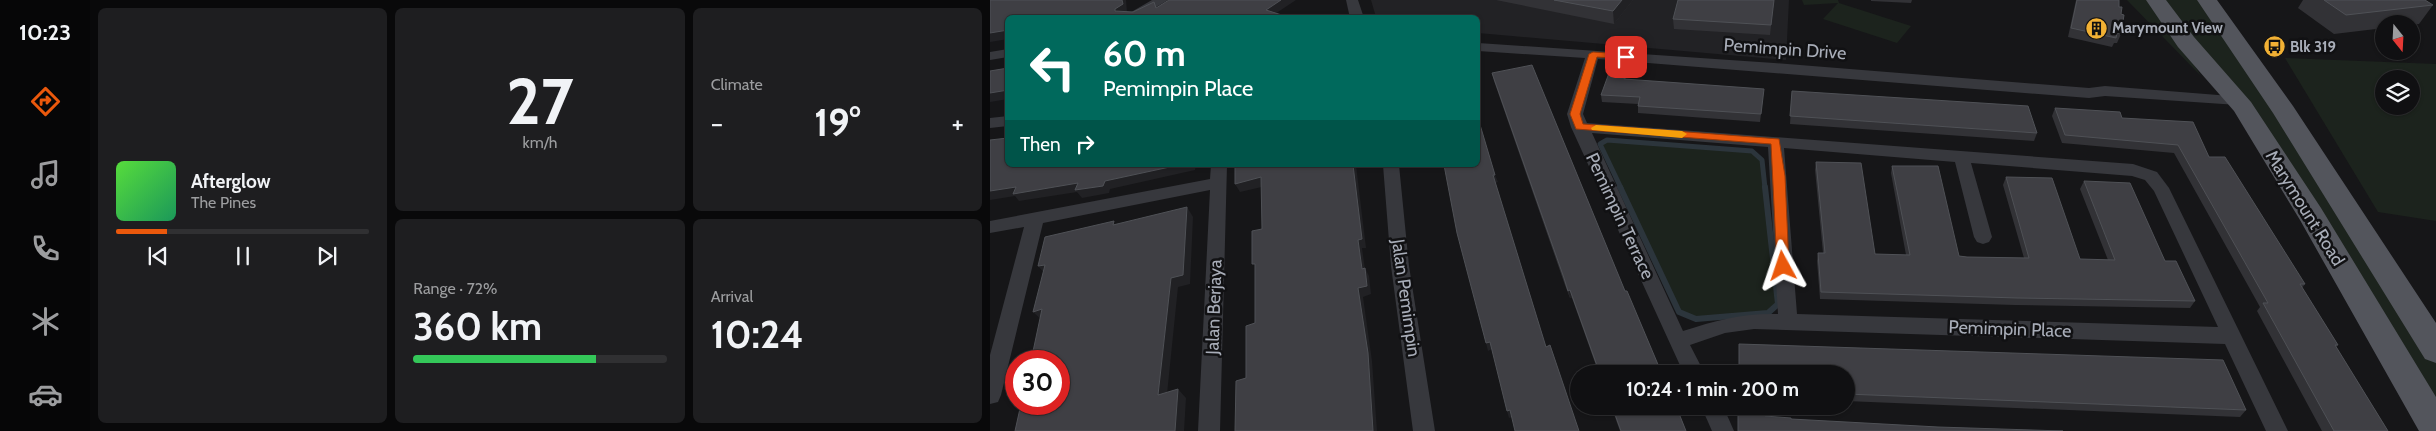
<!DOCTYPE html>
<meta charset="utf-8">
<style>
body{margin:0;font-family:Cabin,sans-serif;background:#1e1e20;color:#f1f3f6;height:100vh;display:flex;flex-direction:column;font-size:19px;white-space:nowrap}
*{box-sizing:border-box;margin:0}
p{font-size:16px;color:#9c9d9f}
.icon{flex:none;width:28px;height:28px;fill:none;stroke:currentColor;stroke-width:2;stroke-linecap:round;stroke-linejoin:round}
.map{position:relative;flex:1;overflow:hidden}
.drawer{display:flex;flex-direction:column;gap:8px;padding:8px;background:#09090a;width:900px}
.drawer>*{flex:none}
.guide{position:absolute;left:15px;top:15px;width:475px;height:152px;border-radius:8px;box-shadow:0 1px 4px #0004,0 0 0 1px #303032;background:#00695c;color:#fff;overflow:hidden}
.needle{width:32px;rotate:162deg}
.tools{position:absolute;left:1385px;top:15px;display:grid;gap:10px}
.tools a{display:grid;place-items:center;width:45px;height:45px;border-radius:50%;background:#101012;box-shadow:0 1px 4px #0004,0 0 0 1px #303032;font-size:25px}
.speed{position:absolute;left:15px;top:350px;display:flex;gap:10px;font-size:25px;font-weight:700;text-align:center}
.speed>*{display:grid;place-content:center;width:65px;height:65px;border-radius:50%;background:#101012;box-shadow:0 1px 4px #0004,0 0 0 1px #303032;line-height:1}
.speed .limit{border:8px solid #d22;background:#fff;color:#111}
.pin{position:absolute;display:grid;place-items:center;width:42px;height:42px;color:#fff;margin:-21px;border-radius:10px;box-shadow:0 2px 8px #0006}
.me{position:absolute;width:55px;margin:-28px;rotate:355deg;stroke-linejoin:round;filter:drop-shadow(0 0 4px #0008)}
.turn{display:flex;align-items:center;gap:18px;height:105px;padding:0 15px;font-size:22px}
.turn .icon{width:65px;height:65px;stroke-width:2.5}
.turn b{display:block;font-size:35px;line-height:42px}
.then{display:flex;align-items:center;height:48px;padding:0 15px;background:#0003;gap:10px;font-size:19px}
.big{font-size:38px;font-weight:700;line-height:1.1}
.drawer .widget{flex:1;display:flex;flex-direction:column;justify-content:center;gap:8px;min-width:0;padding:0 18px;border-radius:8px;background:#1e1e20}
.drawer .dial{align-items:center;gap:0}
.dial b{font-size:65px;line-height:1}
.song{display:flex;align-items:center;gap:15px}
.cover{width:60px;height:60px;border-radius:8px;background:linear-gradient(135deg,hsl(110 70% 55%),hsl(150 70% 35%))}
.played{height:5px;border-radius:2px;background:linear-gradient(90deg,#ea580c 20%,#303032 20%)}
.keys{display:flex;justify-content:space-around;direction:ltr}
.heat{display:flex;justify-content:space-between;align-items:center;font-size:28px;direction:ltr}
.charge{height:8px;border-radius:4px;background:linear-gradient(90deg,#34c759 72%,#303032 0)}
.drawer .tiles{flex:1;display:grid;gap:8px;grid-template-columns:repeat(3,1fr)}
.widget:first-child{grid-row:span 2}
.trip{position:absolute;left:580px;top:365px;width:285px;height:50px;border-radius:25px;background:#101012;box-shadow:0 1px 4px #0004,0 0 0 1px #303032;font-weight:700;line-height:50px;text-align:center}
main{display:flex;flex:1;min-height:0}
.menu{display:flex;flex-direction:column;width:90px;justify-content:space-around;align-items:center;background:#060607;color:#9c9d9f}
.menu .icon{width:35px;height:35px}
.menu .active{color:#ea580c}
.menu b{font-size:22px;color:#f1f3f6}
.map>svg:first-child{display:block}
</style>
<main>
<nav class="menu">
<b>10:23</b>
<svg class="icon active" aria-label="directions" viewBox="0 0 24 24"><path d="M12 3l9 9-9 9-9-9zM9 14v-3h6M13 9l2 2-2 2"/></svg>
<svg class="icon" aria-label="music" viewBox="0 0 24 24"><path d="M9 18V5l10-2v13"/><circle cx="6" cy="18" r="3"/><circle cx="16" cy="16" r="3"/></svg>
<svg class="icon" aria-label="phone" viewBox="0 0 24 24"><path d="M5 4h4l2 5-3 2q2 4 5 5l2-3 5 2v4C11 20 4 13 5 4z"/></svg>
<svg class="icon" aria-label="climate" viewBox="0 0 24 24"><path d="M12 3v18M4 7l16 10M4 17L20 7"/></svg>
<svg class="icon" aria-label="car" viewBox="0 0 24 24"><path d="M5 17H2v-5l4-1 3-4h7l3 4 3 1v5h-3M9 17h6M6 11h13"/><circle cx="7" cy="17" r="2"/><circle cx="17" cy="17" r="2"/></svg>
</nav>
<section class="drawer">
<div class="tiles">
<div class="widget">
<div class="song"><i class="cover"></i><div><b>Afterglow</b><p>The Pines</p></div></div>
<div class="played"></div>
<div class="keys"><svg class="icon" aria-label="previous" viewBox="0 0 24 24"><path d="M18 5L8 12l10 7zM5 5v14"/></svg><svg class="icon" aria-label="pause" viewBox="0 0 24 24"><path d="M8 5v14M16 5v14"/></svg><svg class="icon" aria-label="next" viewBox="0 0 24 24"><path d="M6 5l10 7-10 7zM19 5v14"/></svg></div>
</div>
<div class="widget dial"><b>27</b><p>km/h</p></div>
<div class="widget"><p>Climate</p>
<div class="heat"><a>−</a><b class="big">19°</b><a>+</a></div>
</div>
<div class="widget"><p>Range · 72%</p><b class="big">360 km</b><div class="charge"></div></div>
<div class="widget"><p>Arrival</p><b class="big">10:24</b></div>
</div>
</section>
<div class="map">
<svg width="1446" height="431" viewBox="0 0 1446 431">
<rect width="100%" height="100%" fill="#161618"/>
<path fill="#222225" d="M381 0H799L796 60 488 33V18L386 17Z"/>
<g fill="#1c231d" fill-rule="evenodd">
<path d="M812 0H848L849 3 921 26 907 43 833 19 848 3 814 5Z"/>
<path d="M1137 0H1160L1178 23 1211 76Z"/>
<path d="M1166 0H1217L1446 350V428L1321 215Z"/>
<path d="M1295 58 1446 64V221L1388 212ZM1394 79H1421V106H1394Z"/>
<path d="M617 140 762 151 772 160 788 304 778 313 706 319 689 312 610 144Z"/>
</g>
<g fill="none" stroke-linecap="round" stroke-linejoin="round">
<path stroke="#2c353c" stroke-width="5" d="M631 188 610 144 617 140 762 151 772 160 775 188"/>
<path stroke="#2c353c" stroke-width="6" d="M630 187 689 312 706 319 778 313 788 304 775 187"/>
<g fill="#37383d" fill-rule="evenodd">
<path d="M162 0H178L148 18H131Z"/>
<path d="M356 0H368L374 18H360Z"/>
<path d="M488 43 784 63 1099 88 1115 86 1253 97 1256 100 1253 103 1248 105 1115 96 1099 98 608 59 593 114 597 123 1143 164 1167 172 1179 188 1298 431H1276L1235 344 764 329 735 333 700 345 715 374H694L581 127 577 114 595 58 488 51ZM602 133 778 147 788 314C752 313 727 320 693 331ZM794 148 965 162 984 237 987 242 993 244 999 242 1002 237 981 163 1142 176 1155 180 1164 191 1228 327 807 314Z"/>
<path d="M18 49V57L0 60V52Z"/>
<path d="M18 116V126L0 128V118Z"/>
<path d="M221 165H237L230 431H208L220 190 53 223 11 395 8 402 0 404V355L34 227 0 233V221L220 179Z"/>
<path d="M393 165H409L419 266 445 431H423L401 266Z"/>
<path d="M711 406H733L744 431H722Z"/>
</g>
<g fill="#53555c" fill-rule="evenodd">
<path d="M1156 0H1176L1204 37 1261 102 1331 208 1446 397V431H1429L1310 220 1244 111 1188 47Z"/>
<path d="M1207 0H1227L1303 106 1446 323V363L1435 359 1283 113Z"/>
</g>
</g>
<g fill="#323236">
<path d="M506 0H643L624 24Z"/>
<path d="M784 0 780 35 684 29 683 19Z"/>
<path d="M881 0H922L921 3 881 1Z"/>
<path d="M1086 0H1129V7L1131 14V34L1127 43H1124L1122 47 1078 37Z"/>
<path d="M1313 0H1435L1443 5 1429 24 1421 25V24H1394V28L1344 34 1308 8Z"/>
<path d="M502 73 635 291 672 374H609L582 298H580L575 285 504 81Z"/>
<path d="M636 74V79L773 97 770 122 648 113V104L612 102 611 95Z"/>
<path d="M802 91 1047 133 1044 141 800 124Z"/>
<path d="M1065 108 1132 118 1219 157 1315 284 1312 288 1348 345 1346 347 1398 431H1332L1267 311 1270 307 1184 153 1072 143 1062 116Z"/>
<path d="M826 162 885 254 916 255 901 173 902 166 969 256 977 257 1034 258 1013 185 1016 177 1090 259 1118 260 1090 189 1094 181 1175 261 1205 301 1200 308 1025 305 830 299 827 261 828 253H833L825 170Z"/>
<path d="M856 374 1256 410 1250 417 856 401Z"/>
<path d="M621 406H686L696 431H630Z"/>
</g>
<g fill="#212124">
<path d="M132 0H136L137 12 125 11V9Z"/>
<path d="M291 0H306L279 18 276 10Z"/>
<path d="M632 0H643L624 24 623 11Z"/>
<path d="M18 30V39L0 42V33Z"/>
<path d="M18 90V99L0 102V93Z"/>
<path d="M189 165H206L205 170 120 189 119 193 92 198 87 192 29 201 25 196 0 200V191L26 187 115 181Z"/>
<path d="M363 165H366L376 248H372L376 277 372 269 368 240Z"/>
<path d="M503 175H505L508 182 505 183Z"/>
<path d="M271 177 276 186 250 192 245 184Z"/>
<path d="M197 207 203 217 200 284 188 287 176 404 168 395 181 278Z"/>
<path d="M55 265 57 276 48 266Z"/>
<path d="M375 268 379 276 381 294 373 297 382 361 387 431H383L368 288Z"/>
<path d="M580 290 582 298H580L578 291Z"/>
<path d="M52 309 53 321 43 312Z"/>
<path d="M500 342 502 349 498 351 496 343Z"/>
<path d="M188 389 196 398 194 431H185Z"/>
<path d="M520 410 522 417 519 418 517 411Z"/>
</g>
<g fill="#3f3f44" stroke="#4f5156">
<path d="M0 0H132L133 4 125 9V11L143 12 164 2 166 8 179 0H291L276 10 301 18H18V30L0 33Z"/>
<path d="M564 0H632L623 11Z"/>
<path d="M688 0H784L781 25 683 19Z"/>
<path d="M1087 0H1129V7H1132L1131 14 1134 15 1131 34 1127 33 1126 38 1081 28Z"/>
<path d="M1334 0H1435L1443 5 1356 15Z"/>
<path d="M542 65 635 291H637L672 374H610L580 290 578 291 574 278 502 73Z"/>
<path d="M18 68V90L0 93V71Z"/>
<path d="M619 73 636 74 634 79 774 89 771 114 648 106 650 97 611 95Z"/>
<path d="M802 91 1038 106 1047 133 800 116Z"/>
<path d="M1065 108 1130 112 1132 118 1203 122 1219 157H1235L1315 284H1310L1348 345H1345L1398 431H1344L1273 303H1278L1188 145 1075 135Z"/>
<path d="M488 118 505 175H503L556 347 560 345 589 431H525L520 410 517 411 500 342 496 343 467 233 454 165H488Z"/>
<path d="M18 138V165H189L115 181 113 186 85 190 88 183 23 194 26 187 0 191V140Z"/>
<path d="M826 162 871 163 885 254 920 255 902 166H948L969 256 977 257 1039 258 1016 177 1062 178 1090 259 1125 260 1094 181 1140 183 1175 261H1186L1205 301 1028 298 831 292 828 253H835Z"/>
<path d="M250 165H363L372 239 368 240 372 269 375 268 377 286 368 288 378 353 383 431H245L246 381 256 378V326L265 323V264H262V231L272 229 271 177 245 184V166Z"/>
<path d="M197 207 193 275 181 278 168 395 188 389 185 431H25L31 404H69V361H41L52 309 43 312 55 265 48 266 55 237 124 221 123 225Z"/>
<path d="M749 344 1233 360 1256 410 856 394V374H749Z"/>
<path d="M622 406H686L696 431H631Z"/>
<path d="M748 406H775V416L801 418V419L948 427 1073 431H748Z"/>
</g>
<path fill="#ea580c" stroke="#983908" d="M603 52 636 54 641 57 636 59 607 57 590 114 593 124 789 139 795 176 799 266 797 270H789L787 266 781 144 586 129 580 114 599 54Z"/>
<path fill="#f59e0b" d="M606 125 692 131 697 134 692 138 602 130 601 128Z"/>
<defs>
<symbol id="building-disc" viewBox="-11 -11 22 22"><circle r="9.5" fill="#f2b134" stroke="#111113"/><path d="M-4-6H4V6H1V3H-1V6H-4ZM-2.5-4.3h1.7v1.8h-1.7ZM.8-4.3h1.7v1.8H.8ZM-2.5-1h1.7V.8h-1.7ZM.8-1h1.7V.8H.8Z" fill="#111"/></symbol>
<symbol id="bus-disc" viewBox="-11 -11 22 22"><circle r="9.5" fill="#f2b134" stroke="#111113"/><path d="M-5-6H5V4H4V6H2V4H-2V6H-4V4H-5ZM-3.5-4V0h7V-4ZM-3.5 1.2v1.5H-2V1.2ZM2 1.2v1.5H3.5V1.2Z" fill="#111"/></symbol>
</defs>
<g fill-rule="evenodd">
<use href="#building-disc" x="1094" y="16" width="25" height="25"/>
<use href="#bus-disc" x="1272" y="34" width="25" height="25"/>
</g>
<g text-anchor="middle" stroke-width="5" stroke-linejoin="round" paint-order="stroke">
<g font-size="15" font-weight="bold" fill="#a8adb8" stroke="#111113" text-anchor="start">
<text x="1122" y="33">Marymount View</text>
<text x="1300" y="52">Blk 319</text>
</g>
<g font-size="18" fill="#a8adb8" stroke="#111113">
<text transform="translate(795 49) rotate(4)" y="6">Pemimpin Drive</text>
<text transform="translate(1315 208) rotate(58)" y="6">Marymount Road</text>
<text transform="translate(630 216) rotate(65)" y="6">Pemimpin Terrace</text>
<text transform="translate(416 298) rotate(82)" y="6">Jalan Pemimpin</text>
<text transform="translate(224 307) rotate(-88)" y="6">Jalan Berjaya</text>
<text transform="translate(1020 329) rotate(2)" y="6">Pemimpin Place</text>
</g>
</g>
</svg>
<div class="tools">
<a><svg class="needle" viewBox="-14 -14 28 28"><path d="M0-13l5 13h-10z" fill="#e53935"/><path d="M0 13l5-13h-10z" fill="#9c9d9f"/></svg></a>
<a><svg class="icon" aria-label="layers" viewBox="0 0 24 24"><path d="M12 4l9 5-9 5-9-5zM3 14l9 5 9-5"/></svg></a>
</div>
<div class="speed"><div class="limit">30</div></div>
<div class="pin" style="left:636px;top:57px;background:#d93025"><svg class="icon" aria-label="arrive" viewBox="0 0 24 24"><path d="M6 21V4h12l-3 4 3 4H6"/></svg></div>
<svg class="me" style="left:793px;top:266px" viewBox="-20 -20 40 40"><path d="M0-17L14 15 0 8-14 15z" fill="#ea580c" stroke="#fff" stroke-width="4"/></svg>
<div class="trip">10:24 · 1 min · 200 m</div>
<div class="guide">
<div class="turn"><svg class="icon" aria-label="left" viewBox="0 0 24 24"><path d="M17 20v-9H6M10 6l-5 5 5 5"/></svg><div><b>60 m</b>Pemimpin Place</div></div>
<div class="then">Then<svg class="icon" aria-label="right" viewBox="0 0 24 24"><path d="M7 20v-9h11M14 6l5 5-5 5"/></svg></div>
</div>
</div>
</main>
